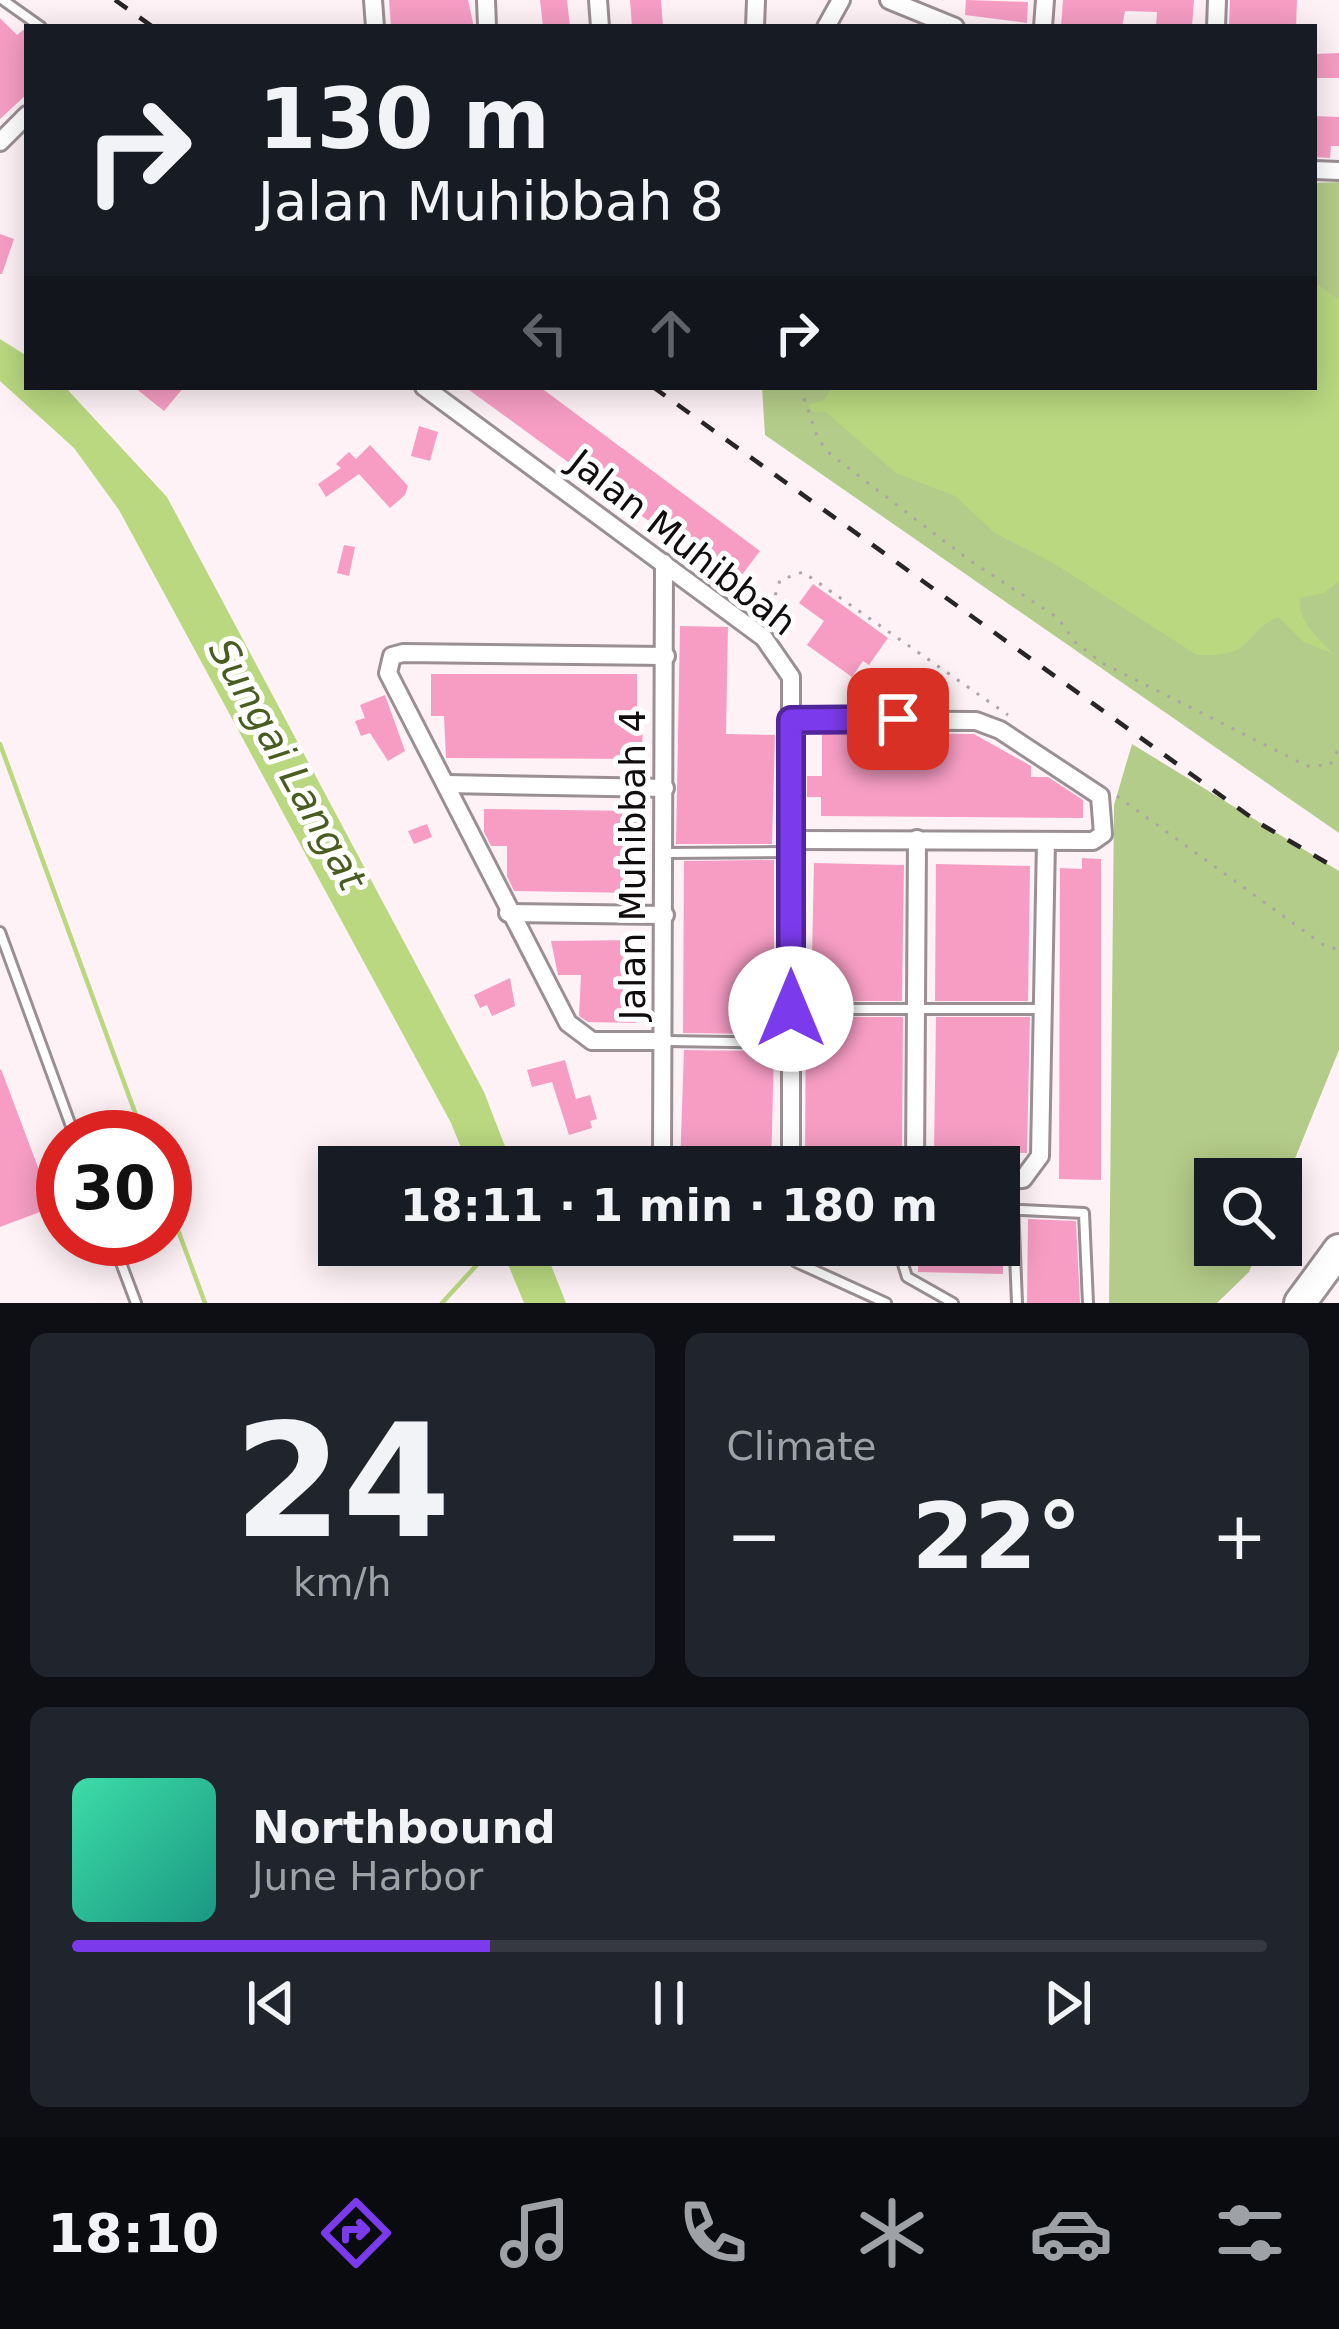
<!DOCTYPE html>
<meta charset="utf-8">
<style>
body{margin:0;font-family:"DejaVu Sans",sans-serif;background:#20242c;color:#f1f3f6;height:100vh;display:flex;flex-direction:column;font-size:45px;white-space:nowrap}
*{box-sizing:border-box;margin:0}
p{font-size:39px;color:#9ea1a6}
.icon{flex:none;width:66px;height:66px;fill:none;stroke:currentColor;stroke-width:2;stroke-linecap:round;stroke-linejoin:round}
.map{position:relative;height:1303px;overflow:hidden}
.panel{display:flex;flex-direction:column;gap:30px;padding:30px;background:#0d0f14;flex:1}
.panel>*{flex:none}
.guide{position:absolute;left:24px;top:24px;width:1293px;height:366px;border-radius:0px;box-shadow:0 6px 30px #0003;background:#171b24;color:#f1f3f6;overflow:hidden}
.tools{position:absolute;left:1194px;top:1158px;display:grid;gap:24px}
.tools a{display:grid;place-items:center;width:108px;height:108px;border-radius:0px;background:#171b24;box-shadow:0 6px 30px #0003;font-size:60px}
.speed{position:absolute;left:36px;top:1110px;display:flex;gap:24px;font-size:60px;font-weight:700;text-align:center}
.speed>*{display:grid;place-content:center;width:156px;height:156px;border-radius:50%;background:#171b24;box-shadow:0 6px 30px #0003;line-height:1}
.speed .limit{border:18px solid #d22;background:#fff;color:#111}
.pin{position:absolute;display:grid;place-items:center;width:102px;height:102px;color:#fff;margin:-51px;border-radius:24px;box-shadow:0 6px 18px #0006}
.me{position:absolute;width:132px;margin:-66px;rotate:0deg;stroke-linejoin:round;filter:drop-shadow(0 0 9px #0008)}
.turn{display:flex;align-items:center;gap:42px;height:252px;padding:0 36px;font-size:54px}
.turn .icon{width:156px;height:156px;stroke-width:2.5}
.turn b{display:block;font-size:84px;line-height:102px}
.lanes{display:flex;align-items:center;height:114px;padding:0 36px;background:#0003;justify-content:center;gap:60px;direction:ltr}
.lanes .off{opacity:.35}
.big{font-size:90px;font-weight:800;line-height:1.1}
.panel .tile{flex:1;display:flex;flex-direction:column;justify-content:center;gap:18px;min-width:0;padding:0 42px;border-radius:18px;background:#20242c}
.panel .dial{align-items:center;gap:0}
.dial b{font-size:156px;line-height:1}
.song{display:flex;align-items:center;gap:36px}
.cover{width:144px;height:144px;border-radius:18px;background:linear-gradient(135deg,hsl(160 70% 55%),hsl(170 70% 35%))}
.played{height:12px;border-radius:6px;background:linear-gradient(90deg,#7c3aed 35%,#363941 35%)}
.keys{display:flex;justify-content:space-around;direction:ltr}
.heat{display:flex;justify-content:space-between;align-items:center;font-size:66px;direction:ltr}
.panel .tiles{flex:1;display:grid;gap:30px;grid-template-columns:1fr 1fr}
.tile:last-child{grid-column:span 2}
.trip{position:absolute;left:318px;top:1146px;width:702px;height:120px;border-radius:0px;background:#171b24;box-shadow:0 6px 30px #0003;font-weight:800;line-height:120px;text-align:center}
.tabs{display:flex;height:192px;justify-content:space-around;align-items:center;background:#090b0e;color:#9ea1a6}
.tabs .icon{width:84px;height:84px}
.tabs .on{color:#7c3aed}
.tabs b{font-size:54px;color:#f1f3f6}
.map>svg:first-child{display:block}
</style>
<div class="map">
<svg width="1339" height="1303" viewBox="0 0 1339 1303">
<rect width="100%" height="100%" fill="#fef2f6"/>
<g fill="#b4cc89">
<path d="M1339 182V833L765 435 762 387H1314V183Z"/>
<path d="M1132 744 1339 871V1050L1281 1193V1179H1215V1245H1260L1249 1272 1217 1303H1109L1114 805Z"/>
</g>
<g fill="#b9d880">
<path d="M1314 282 1339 300V581L1324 593 1300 598C1298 623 1317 636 1333 654L1302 641 1278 617C1240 634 1258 657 1197 655L1055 564 995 533 955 496 896 473 826 412 812 411 809 405 824 400 832 387H1314Z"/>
<path d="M0 339 27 356V387H65L167 497 484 1092 513 1167H469L451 1123 119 510 74 448 0 381Z"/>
<path d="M500 1245H543L566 1303H524Z"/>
</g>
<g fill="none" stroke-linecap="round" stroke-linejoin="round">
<g stroke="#b9d880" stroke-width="4.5">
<path d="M0 744 144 1137"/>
<path d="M165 1195 205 1303"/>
<path d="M442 1303 495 1245"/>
</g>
</g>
<g fill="#f79dc4">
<path d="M389 0H468L474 27H391Z"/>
<path d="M540 0H567L570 27H543Z"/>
<path d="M630 0H661L663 27H632Z"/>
<path d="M966 0 1028 2 1027 23 965 15Z"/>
<path d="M1063 0H1194L1192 27H1156L1157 12 1125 11 1122 27H1061Z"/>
<path d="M1230 0H1297L1296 27H1229Z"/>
<path d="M0 18 17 35 27 27V94L0 119Z"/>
<path d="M1339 53V78H1314V54Z"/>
<path d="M1314 116 1339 117V146H1331L1330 158 1314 157Z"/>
<path d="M0 234 14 239 2 274H0Z"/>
<path d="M134 387H184L164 411Z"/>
<path d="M465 387H540L760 551 735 584Z"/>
<path d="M419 426 438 432 430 461 411 456Z"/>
<path d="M370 445 408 486 405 495 390 508 359 474 326 497 318 484 341 468 336 464 349 452 356 459Z"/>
<path d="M344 545 355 547 349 576 337 573Z"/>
<path d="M813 584 888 638 869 665 863 661 852 677 807 645 824 621 799 603Z"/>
<path d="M680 626 728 627 726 734 775 735 772 844H676Z"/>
<path d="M431 674H637V724H644L640 759 446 758 444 716H431Z"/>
<path d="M385 695 405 751 388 761 370 733 361 736 355 721 365 718 360 705Z"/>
<path d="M822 733 974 734 1031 766V777H1048L1083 800V818L821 816V797H807V776H822Z"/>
<path d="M484 809 639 811 635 893 514 891 507 876V846H491L484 832Z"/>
<path d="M427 824 432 837 414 844 408 831Z"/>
<path d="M1082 858 1101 859V1180L1059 1179 1060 868 1082 869Z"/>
<path d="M774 860V1034L683 1033 684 861Z"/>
<path d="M814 863 904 865 902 1001H811Z"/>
<path d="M936 864 1030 866 1028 1001H935Z"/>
<path d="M642 940 636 1023 588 1022 579 1016 581 975H558L551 941Z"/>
<path d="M510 978 515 1006 492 1016 487 1005 480 1008 474 995Z"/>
<path d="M806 1017H903L902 1155 894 1165H816L805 1154Z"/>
<path d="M936 1017H1030L1027 1153 934 1151Z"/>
<path d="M684 1050 774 1051 771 1167H680Z"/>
<path d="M565 1060 576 1099 590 1095 597 1119 590 1121 592 1128 569 1135 552 1082 532 1087 527 1070Z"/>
<path d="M1 1069 53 1207 0 1227V1070Z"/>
<path d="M597 1152 602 1167H558V1165Z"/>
<path d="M1028 1219 1076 1221 1080 1303H1027Z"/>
<path d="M919 1245H1003V1274L918 1272Z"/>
</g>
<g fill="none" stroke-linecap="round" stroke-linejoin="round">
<defs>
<g id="service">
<path d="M3 0 41 27"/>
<path d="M667 853 790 852"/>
<path d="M0 932 75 1137"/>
<path d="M792 1009H1041"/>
<path d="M666 1041 789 1043"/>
<path d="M1012 1180 1017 1303"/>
<path d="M999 1209 1084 1213 1088 1303"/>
<path d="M112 1239 136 1303"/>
<path d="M897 1245 907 1277 953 1303"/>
<path d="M796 1262 886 1303"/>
</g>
<g id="minor">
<path d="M373 0 375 27"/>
<path d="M486 0 487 27"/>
<path d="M598 0 600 27"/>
<path d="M889 0 955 27"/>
<path d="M755 27 756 0"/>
<path d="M826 27 841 0"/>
<path d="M1043 27 1045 0"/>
<path d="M1216 27 1217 0"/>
<path d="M0 142 27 115"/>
<path d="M1314 170 1339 171"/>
<path d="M424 387 764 638 791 677V1167"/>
<path d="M446 784 665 788"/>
<path d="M791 840 1093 841 1103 834 1100 796 1000 730 976 721 791 720"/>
<path d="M508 913 665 915"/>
<path d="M664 1041H592L568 1023 388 673 392 656 403 653 666 656"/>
<path d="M662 1167 664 563"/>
<path d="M915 1167 917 839"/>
<path d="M999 1180 1023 1179 1040 1156 1046 841"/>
</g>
<path id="motorway" d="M1300 1303 1339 1250"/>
</defs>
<use href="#service" stroke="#9a8f93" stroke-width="14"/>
<use href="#minor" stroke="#9a8f93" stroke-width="22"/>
<use href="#motorway" stroke="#9a8f93" stroke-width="36"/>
<g stroke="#ada4a7" stroke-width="3" stroke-dasharray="3 9" stroke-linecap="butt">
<path d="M800 387 818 439 830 454 969 560 1058 618 1075 642 1102 663 1307 766 1330 765 1339 748"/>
<path d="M768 618 780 580 803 572 1008 715"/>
<path d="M1117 796 1322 944 1339 950"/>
</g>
<use href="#service" stroke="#fff" stroke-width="8"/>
<use href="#minor" stroke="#fff" stroke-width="16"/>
<use href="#motorway" stroke="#fff" stroke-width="30"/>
<g stroke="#292426" stroke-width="4.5" stroke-dasharray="15 15" stroke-linecap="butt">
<path d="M115 0 153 27"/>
<path d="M653 387 1259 823 1339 870"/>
</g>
</g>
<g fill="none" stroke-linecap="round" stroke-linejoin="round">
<defs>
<path id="route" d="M791 1009V720L898 719"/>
</defs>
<use href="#route" stroke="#51269a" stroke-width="30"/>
<use href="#route" stroke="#7c3aed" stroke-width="21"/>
</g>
<g text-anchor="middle" stroke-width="10" stroke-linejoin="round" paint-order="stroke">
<g font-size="36" fill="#110d0e" stroke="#fff">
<text transform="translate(683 542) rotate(38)" y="13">Jalan Muhibbah</text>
<text transform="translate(632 865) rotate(-90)" y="13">Jalan Muhibbah 4</text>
</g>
<g font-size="39" font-style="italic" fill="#4a5d20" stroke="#fff">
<text transform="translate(288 764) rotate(61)" y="14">Sungai Langat</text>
</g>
</g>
</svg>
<div class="tools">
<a><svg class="icon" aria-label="search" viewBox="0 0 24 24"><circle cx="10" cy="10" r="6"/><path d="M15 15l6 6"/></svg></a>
</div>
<div class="speed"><div class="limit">30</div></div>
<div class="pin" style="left:898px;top:719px;background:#d93025"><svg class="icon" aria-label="arrive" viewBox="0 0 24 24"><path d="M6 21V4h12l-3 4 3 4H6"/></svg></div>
<svg class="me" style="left:791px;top:1009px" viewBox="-20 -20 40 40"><circle r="19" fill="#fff"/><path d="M0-13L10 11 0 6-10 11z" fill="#7c3aed"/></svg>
<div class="trip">18:11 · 1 min · 180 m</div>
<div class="guide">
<div class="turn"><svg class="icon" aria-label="right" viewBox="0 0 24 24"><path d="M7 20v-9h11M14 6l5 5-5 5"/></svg><div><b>130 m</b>Jalan Muhibbah 8</div></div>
<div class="lanes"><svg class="icon off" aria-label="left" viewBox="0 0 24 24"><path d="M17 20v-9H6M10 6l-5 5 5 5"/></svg><svg class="icon off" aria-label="ahead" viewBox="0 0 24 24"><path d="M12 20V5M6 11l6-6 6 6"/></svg><svg class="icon" aria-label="right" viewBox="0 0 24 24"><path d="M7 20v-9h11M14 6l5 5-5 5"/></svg></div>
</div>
</div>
<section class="panel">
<div class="tiles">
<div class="tile dial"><b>24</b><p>km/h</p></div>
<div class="tile"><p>Climate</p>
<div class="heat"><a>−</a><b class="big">22°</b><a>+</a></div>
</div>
<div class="tile">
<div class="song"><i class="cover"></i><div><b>Northbound</b><p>June Harbor</p></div></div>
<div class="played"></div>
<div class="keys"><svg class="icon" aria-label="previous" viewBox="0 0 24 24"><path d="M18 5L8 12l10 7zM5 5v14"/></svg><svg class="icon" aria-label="pause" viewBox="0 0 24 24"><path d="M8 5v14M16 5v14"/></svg><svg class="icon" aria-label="next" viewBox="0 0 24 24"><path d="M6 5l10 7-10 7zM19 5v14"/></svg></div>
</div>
</div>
</section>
<nav class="tabs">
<b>18:10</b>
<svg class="icon on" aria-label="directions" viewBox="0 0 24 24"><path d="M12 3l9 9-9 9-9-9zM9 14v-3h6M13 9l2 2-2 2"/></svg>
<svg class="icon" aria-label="music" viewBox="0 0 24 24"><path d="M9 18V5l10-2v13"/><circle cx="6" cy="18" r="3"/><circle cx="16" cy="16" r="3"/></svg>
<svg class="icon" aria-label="phone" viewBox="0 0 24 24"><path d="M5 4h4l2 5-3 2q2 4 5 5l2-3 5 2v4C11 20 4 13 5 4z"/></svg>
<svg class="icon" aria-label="climate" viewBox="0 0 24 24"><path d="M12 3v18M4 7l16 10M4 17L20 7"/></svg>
<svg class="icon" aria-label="car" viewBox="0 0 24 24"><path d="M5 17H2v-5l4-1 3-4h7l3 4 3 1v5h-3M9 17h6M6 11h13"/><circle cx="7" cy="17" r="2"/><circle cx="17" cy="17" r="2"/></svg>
<svg class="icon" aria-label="filters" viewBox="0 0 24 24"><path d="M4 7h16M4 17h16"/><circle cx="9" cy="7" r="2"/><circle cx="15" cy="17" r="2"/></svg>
</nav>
